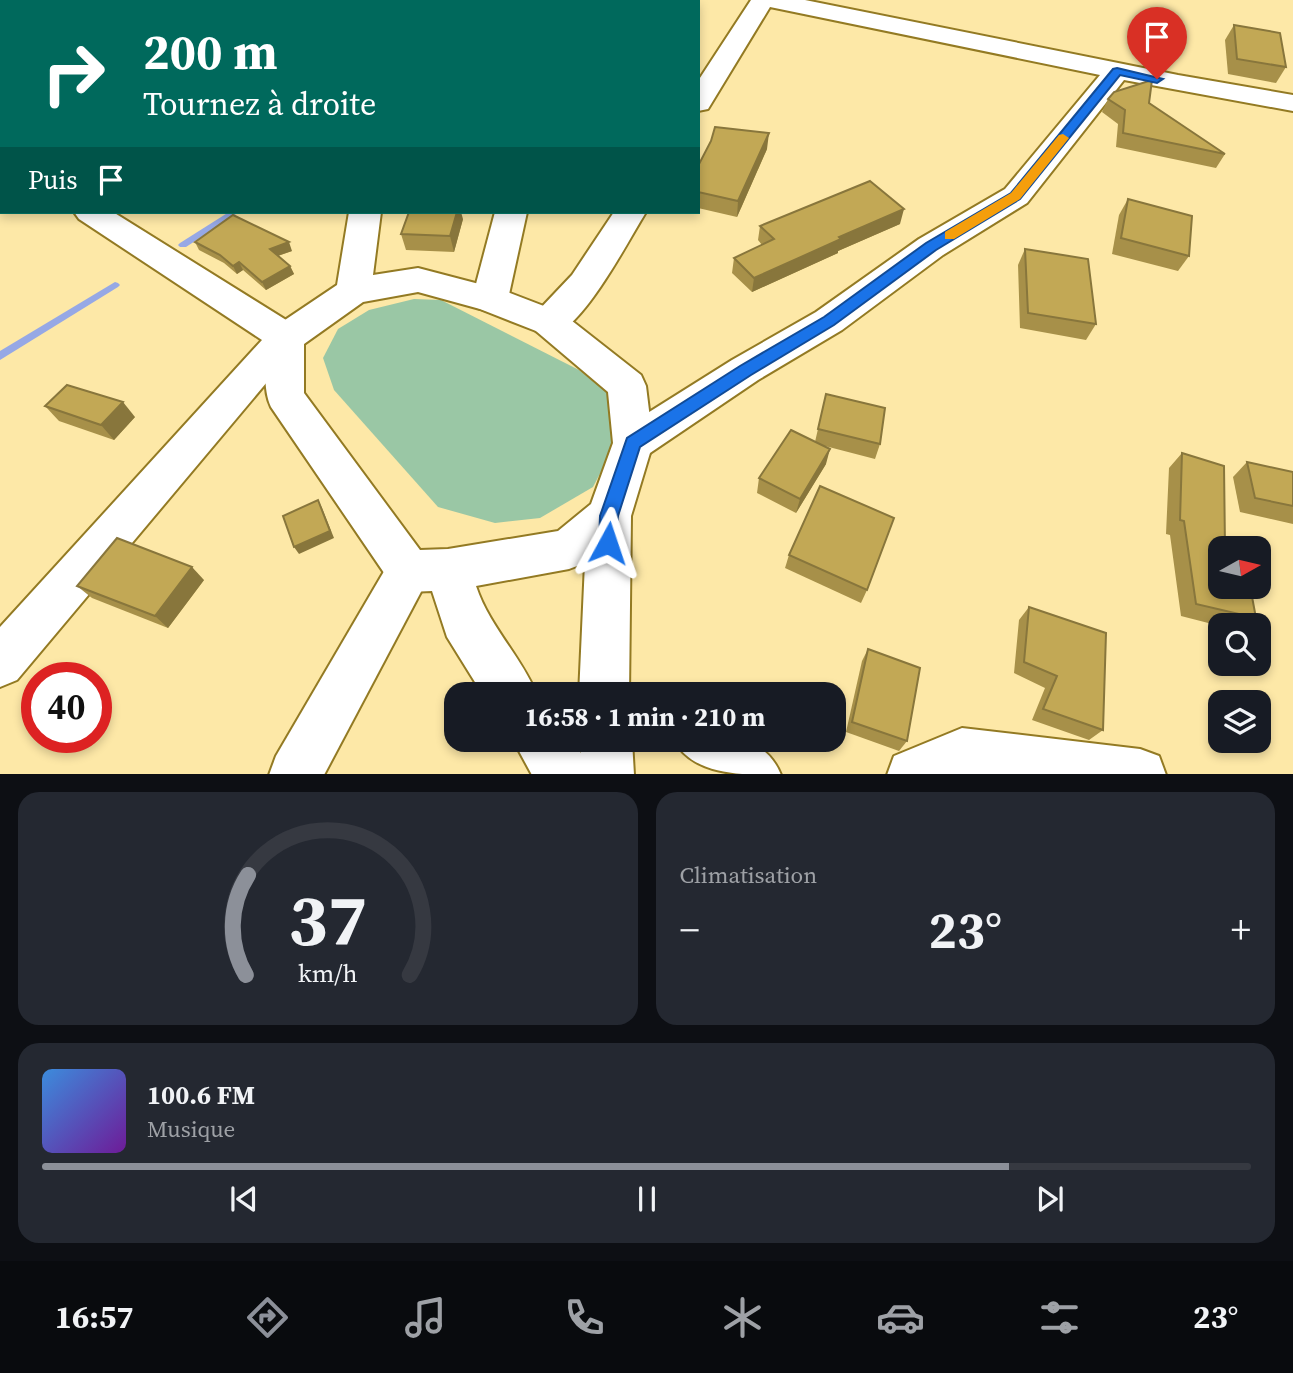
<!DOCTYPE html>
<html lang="fr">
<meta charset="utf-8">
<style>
body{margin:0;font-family:"Source Serif 4",serif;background:#242831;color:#f1f3f6;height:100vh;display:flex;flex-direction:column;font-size:26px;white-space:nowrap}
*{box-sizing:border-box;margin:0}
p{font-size:23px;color:#9ea1a6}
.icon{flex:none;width:38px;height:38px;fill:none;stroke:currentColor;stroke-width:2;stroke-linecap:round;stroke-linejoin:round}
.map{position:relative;height:774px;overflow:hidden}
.side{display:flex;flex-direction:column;gap:18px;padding:18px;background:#0d0f14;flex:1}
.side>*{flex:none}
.top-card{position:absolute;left:0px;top:0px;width:700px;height:214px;box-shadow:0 4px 10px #0003;background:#00695c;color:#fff;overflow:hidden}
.needle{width:46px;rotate:82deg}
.controls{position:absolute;left:1208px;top:536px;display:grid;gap:14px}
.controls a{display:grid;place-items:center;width:63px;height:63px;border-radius:14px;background:#171b24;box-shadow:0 4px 10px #0003;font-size:35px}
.speed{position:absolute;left:21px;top:662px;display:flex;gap:14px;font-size:35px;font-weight:700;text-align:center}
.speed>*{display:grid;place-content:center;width:91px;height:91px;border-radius:50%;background:#171b24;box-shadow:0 4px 10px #0003;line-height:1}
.speed .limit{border:10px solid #d22;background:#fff;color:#111}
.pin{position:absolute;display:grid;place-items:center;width:60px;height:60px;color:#fff;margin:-72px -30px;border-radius:50% 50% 50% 0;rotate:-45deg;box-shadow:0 0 7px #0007}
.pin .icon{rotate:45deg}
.me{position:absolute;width:77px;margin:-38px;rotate:5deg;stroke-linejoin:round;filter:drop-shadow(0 0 5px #0008)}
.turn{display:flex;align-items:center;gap:24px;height:147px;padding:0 28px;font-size:32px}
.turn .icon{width:91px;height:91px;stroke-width:2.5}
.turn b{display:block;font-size:49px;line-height:60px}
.then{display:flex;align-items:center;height:66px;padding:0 28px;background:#0003;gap:14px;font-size:26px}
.big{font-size:52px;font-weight:700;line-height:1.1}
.side .tile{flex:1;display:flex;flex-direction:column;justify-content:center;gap:10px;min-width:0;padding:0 24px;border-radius:21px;background:#242831}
.side .dial{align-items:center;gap:0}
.dial svg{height:182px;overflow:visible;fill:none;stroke:#363941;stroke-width:7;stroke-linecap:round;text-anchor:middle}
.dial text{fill:#f1f3f6;stroke:none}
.song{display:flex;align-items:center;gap:21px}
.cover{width:84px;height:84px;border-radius:10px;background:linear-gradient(135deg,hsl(210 70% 55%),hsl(280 70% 35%))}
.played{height:7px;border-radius:4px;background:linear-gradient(90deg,#8c9099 80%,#363941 80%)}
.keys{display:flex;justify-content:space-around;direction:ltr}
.heat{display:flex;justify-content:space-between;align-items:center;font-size:38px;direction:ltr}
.side .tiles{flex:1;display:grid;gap:18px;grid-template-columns:1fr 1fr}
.tile:last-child{grid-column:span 2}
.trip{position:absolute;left:444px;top:682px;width:402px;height:70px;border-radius:21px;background:#171b24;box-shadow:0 4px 10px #0003;font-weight:700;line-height:70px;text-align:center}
.tab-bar{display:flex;height:112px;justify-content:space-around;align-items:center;background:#090b0e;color:#9ea1a6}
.tab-bar .icon{width:49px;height:49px}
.tab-bar .selected{color:#8c9099}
.tab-bar b{font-size:32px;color:#f1f3f6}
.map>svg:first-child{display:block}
</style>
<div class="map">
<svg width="1293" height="775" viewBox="0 0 1293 775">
<rect width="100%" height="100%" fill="#fde8a7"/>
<path fill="#9ac7a5" d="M414 299 441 300 579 370 608 393 618 420 615 445 593 487 540 518 495 523 438 507 334 390 323 358 338 329 369 310Z"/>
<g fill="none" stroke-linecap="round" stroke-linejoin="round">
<g fill="#96a8e5" fill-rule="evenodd">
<path d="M492 0H498L497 2H491Z"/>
<path d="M229 212H239L186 247H180L178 245 180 243Z"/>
<path d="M115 282 118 283 120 285 118 287 0 360V351Z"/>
</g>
<defs>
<g id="minor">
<path d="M550 0H574L549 2Z"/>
<path d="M751 0H805L1178 75 1293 95V111L1124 80 1027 203 943 255 842 330 758 380 647 455 633 460 619 455 613 443 619 431 732 360 816 312 919 239 1005 189 1100 75 770 7 708 109 698 111V81Z"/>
<path d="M0 144 2 145V163L0 162Z"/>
<path d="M74 212H113L299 328 304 338 17 680 0 687V627L262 340 79 219Z"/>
<path d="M495 212H527L508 299 502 308 490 312 478 308 472 299Z"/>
<path d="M614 212H646C626 245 593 308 563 330 554 336 545 334 536 331L531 322 536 313 572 275Z"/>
<path d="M409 550 425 556 432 571 324 775H269L276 756 393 556Z"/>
<path d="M962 728 1140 749 1159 756 1166 775H887L894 756Z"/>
<path d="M674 740C717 740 762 728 781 775 739 775 693 775 674 740Z"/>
</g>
<g id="tertiary">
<path d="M385 0H409L384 2Z"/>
<path d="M349 212H381L373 275 418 268 502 290 562 313 641 375 646 386 653 443 631 516 629 695H579L585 563 569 569 476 586C489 626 521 656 537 695H483L447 637 432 591 409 592 393 586 271 407C262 390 264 345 273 328L337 285ZM418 292 480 309 536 331 608 392 613 443 591 504 558 531 448 549 420 550 304 393V344L363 302Z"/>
<path d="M513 740H571L581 753 580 740H632L634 775H532Z"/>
</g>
</defs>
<use href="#minor" stroke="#937a23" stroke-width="4"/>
<use href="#tertiary" stroke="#937a23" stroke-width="4"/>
<use href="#minor" fill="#fff" fill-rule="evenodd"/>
<use href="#tertiary" fill="#fff" fill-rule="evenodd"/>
</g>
<g fill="#a79049">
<path d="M0 0 2 2V50L0 49Z"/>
<path d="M1234 25 1286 67 1276 83 1228 74 1225 40Z"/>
<path d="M1108 99 1149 103 1225 154 1216 168 1116 147 1118 124 1102 112Z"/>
<path d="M767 149 737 217 698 208V166Z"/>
<path d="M1128 199 1189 256 1178 271 1112 254 1119 215Z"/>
<path d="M463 219 454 252 406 250 401 234Z"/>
<path d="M900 224 838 251V253L752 292 732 273 734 258 762 245 758 240 760 226Z"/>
<path d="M195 242 292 251 278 256 290 266 294 274 266 290 243 270 237 274 224 263 199 250Z"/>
<path d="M1025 249 1096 324 1086 340 1020 328 1018 265Z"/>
<path d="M826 394 880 444 875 459 825 446 826 464 796 513 757 493 759 478 815 442Z"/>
<path d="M45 406 135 417 114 440 59 421Z"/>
<path d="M1182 453 1220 548 1256 618 1247 625 1220 626 1181 616 1170 535 1166 534 1169 468Z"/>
<path d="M1247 462 1293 472V524L1240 512 1233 477Z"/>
<path d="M789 555 867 590 861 603 785 568Z"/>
<path d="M204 580 168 628 92 598 77 586Z"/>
<path d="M1029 607 1103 730 1089 740 1032 720 1045 688 1014 673 1019 620Z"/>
<path d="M868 649 907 741 899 751 846 732 862 661Z"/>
</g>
<g fill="#88763c">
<path d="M88 0H125L121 2H84Z"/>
<path d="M769 133 767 149 737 217 738 201Z"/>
<path d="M904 209 900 224 838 251V253L752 292 754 278 839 237Z"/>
<path d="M457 212H461L463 219 454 252 450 236Z"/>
<path d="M289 242 292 251 274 257 270 249Z"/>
<path d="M239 262 243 270 237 274 233 266Z"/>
<path d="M290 266 294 274 266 290 262 282Z"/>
<path d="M123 402 135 417 114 440 101 425Z"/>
<path d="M830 449 826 464 796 513 800 499Z"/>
<path d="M318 500 322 508 334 538 299 554 294 547Z"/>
<path d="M192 567 204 580 168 628 155 616Z"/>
</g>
<g fill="#c2a855" stroke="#88763c" stroke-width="2">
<path d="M0 0H88L84 2H2V37L0 38Z"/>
<path d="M119 0H145L144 2H114Z"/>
<path d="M279 0H310L309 2H279Z"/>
<path d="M451 0H481L480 2H450Z"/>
<rect x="592" y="0" width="58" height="2"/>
<path d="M1234 25 1280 33 1286 67 1237 59Z"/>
<path d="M1152 80 1149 103 1225 154 1123 133 1125 110 1108 99 1114 92Z"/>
<path d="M715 127 769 133 738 201 698 192V166L711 141Z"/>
<path d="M870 181 904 209 839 237 841 239 754 278 734 258 774 239 760 226Z"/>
<path d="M1128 199 1192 216 1189 256 1121 238Z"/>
<path d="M409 212H457L450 236 401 234Z"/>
<path d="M233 215 289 242 270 249 290 266 262 282 239 262 233 266 220 255 195 242Z"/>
<path d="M1025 249 1088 259 1096 324 1028 313Z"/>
<path d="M67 385 123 402 101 425 45 406Z"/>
<path d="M826 394 885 408 880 444 818 429Z"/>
<path d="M791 430 830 449 800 499 759 478Z"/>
<path d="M1182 453 1224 466 1225 548H1220V586H1250L1256 618 1196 604 1184 521 1180 520Z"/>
<path d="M1247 462 1293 472V506L1255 498Z"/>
<path d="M820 486 894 518 867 590 789 555Z"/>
<path d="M318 500 330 531 294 547 283 516Z"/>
<path d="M117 538 192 567 155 616 77 586Z"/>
<path d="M1029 607 1106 633 1103 730 1043 709 1057 676 1024 662Z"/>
<path d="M868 649 920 668 907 741 852 722Z"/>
</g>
<path fill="#1a73e8" stroke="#114b97" stroke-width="2" d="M1117 68 1163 79 1157 83 1120 75 1020 199 936 250 834 325 751 375 640 447 618 516 615 549 608 551 602 549 599 543 600 516 627 438 740 366 824 317 926 243 1011 193 1113 69Z"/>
<path fill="#f59e0b" d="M1063 134 1069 138 1020 199 954 239H945V232L1011 193 1059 135Z"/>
</svg>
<div class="controls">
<a><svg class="needle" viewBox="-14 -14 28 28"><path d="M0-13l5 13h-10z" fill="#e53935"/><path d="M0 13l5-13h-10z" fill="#9ea1a6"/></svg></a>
<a><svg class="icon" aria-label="search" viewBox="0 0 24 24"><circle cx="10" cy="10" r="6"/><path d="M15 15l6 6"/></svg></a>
<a><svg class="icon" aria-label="layers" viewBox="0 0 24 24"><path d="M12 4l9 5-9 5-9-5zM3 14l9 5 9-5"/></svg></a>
</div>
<div class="speed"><div class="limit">40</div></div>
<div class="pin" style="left:1157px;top:79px;background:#d93025"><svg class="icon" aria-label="arrive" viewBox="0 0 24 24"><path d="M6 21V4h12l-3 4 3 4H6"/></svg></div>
<svg class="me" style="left:608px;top:543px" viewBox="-20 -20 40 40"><path d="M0-17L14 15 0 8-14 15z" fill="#1a73e8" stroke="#fff" stroke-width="4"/></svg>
<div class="trip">16:58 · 1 min · 210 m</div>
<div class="top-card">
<div class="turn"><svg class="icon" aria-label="right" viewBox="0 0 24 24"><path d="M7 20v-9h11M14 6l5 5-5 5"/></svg><div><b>200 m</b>Tournez à droite</div></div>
<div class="then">Puis<svg class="icon" aria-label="arrive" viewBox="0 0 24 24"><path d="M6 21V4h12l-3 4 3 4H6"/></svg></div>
</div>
</div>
<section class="side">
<div class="tiles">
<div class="tile dial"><svg viewBox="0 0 100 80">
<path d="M14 69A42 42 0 1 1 86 69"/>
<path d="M14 69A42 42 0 0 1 15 25" stroke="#8c9099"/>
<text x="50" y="56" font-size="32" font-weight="700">37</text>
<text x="50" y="72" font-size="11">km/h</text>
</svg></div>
<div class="tile"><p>Climatisation</p>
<div class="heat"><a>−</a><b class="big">23°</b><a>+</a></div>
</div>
<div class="tile">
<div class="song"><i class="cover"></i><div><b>100.6 FM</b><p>Musique</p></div></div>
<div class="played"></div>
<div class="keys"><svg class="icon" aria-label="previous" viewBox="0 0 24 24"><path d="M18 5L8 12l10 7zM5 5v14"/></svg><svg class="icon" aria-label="pause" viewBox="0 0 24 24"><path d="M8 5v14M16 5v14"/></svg><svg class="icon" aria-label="next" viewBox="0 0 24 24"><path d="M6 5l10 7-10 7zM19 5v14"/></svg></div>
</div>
</div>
</section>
<nav class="tab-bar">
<b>16:57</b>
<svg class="icon selected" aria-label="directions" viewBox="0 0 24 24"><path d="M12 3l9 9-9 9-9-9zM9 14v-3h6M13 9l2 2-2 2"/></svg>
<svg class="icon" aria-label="music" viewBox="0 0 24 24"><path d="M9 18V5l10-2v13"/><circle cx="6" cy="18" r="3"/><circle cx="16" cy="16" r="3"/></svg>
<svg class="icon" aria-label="phone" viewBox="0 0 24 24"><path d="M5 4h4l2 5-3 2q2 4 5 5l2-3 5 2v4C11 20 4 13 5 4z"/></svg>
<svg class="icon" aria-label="climate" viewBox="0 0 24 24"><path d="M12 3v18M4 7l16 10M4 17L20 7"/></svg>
<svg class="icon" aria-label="car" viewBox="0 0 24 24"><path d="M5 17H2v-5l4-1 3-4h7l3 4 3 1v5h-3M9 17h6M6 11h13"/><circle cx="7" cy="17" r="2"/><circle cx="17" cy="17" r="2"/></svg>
<svg class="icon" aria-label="filters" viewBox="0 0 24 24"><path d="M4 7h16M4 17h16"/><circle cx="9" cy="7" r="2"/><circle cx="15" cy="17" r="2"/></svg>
<b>23°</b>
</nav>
